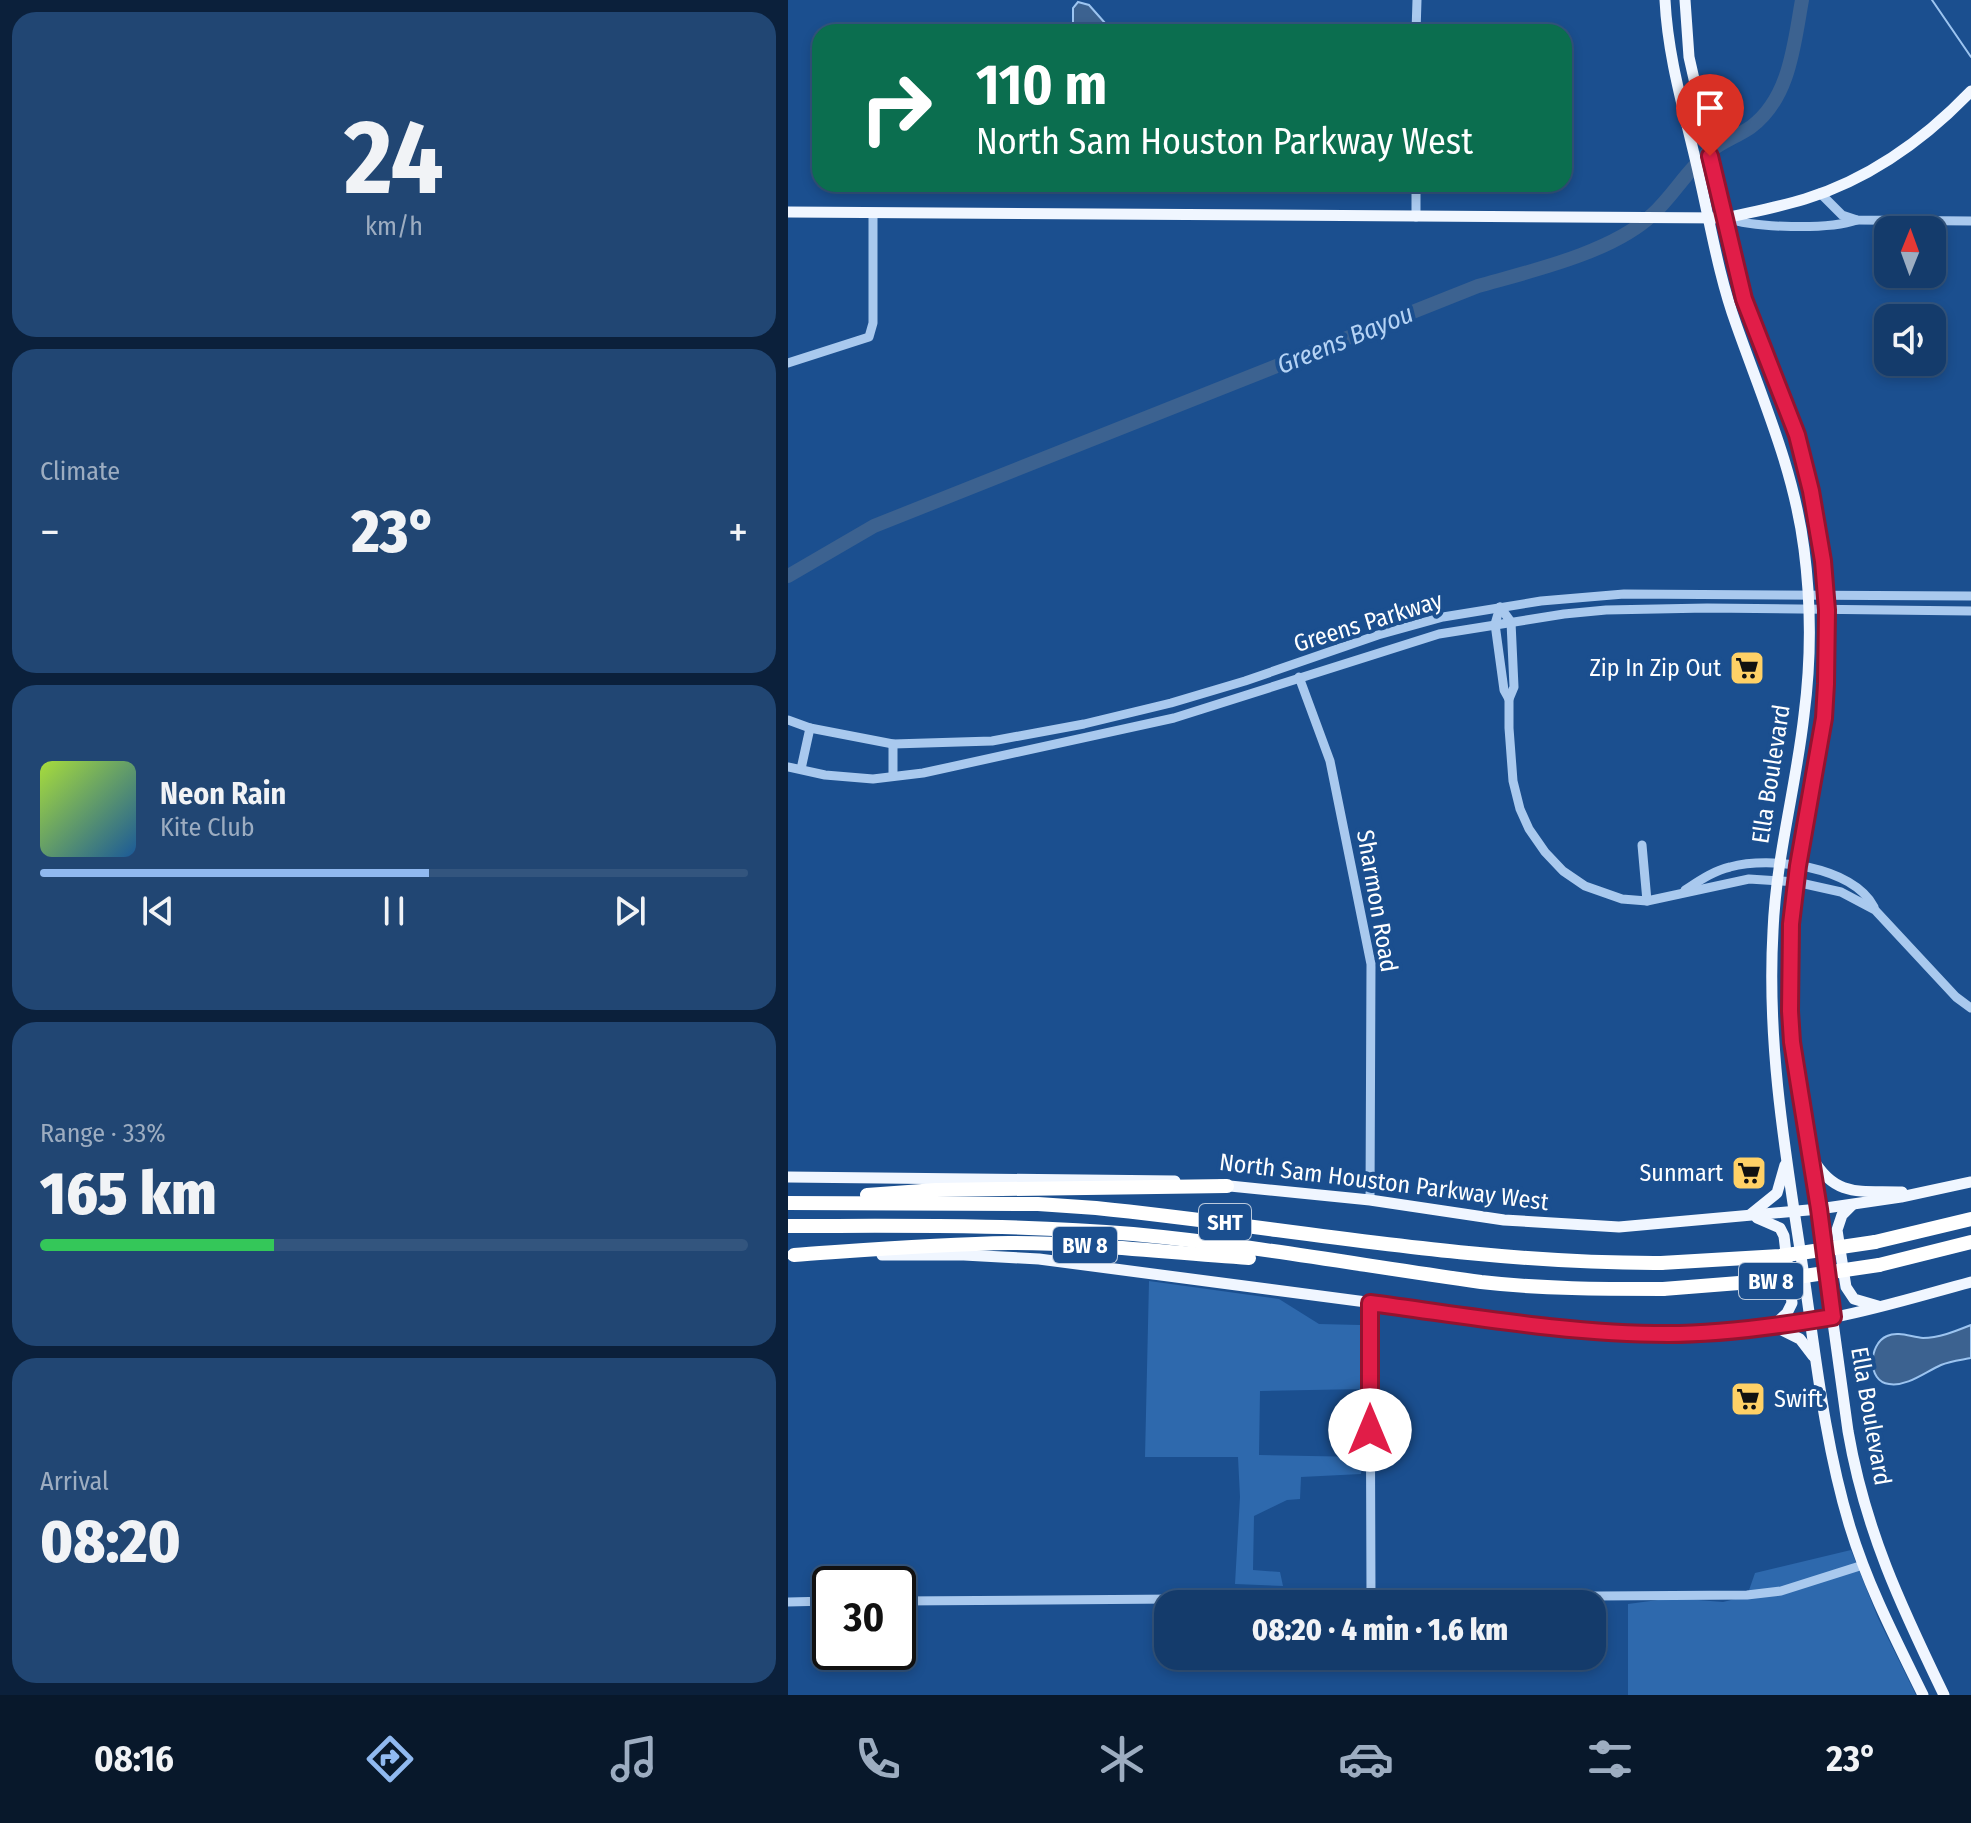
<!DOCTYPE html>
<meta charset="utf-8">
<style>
body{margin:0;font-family:"Fira Sans Condensed",sans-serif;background:#214673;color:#f1f3f6;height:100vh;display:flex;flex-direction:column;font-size:30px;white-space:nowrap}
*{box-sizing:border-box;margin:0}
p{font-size:26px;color:#9dadc1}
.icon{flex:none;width:44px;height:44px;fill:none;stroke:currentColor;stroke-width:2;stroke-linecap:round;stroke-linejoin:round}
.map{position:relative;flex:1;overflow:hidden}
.side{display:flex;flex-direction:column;gap:12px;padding:12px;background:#0b203b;width:788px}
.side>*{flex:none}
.banner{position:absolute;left:24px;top:24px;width:760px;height:168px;border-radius:24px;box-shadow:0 4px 12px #0003,0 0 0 2px #33557e;background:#0b6e4f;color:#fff;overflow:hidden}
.needle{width:52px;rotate:1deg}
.controls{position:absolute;left:1086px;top:216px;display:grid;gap:16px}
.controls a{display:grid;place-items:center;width:72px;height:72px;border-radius:16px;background:#143b6b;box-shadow:0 4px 12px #0003,0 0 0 2px #33557e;font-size:40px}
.speed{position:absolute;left:24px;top:1566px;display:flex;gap:16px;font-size:40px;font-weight:700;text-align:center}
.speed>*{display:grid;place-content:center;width:104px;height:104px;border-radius:50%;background:#143b6b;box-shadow:0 4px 12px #0003,0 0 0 2px #33557e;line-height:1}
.speed .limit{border:4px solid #111;border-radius:12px;background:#fff;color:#111}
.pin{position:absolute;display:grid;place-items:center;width:68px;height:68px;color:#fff;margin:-82px -34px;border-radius:50% 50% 50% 0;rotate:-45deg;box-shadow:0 0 8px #0007}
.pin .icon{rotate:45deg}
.me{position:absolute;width:88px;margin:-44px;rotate:0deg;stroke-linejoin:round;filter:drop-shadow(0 0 6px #0008)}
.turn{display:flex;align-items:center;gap:28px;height:168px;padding:0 32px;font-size:36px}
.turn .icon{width:104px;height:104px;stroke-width:2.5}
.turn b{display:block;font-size:56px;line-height:68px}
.big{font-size:60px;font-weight:800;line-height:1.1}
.side .card{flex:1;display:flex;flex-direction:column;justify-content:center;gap:12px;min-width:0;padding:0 28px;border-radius:24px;background:#214673}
.side .dial{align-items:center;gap:0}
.dial b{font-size:104px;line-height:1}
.song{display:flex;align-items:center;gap:24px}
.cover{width:96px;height:96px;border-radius:12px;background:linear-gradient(135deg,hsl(80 70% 55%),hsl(210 70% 35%))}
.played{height:8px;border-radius:4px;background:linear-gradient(90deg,#90b9f0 55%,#33557e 55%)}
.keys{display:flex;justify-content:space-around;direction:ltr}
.heat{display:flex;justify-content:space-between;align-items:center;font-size:44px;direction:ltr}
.charge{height:12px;border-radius:6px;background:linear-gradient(90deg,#34c759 33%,#33557e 0)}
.trip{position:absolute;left:366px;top:1590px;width:452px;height:80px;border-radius:24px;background:#143b6b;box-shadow:0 4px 12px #0003,0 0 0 2px #33557e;font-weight:800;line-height:80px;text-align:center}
.dock{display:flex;height:128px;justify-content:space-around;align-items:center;background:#08182b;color:#9dadc1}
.dock .icon{width:56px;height:56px}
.dock .active{color:#90b9f0}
.dock b{font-size:36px;color:#f1f3f6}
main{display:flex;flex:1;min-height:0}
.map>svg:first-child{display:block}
</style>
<main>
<section class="side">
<div class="card dial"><b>24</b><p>km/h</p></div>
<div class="card"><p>Climate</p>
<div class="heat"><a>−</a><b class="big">23°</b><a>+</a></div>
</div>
<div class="card">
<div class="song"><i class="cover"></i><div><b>Neon Rain</b><p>Kite Club</p></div></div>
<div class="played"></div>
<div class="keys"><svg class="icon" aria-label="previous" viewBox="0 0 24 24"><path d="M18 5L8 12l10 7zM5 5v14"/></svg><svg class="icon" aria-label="pause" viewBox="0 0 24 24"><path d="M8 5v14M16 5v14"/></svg><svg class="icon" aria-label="next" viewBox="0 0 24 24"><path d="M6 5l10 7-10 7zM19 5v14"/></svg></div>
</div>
<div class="card"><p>Range · 33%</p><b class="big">165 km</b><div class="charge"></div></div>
<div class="card"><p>Arrival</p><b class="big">08:20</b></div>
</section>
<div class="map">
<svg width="1183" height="1695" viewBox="0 0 1183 1695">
<rect width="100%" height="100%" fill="#1b4f8f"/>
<g fill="#2e69ad">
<path d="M361 1281 491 1299 531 1324 572 1325 576 1389 472 1391 471 1455 575 1457 573 1474 513 1477 512 1499 499 1500 466 1516 465 1570 492 1572 495 1586 447 1584 452 1497 450 1457H357Z"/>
<path d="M1063 1550 1090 1618 1128 1695H840V1604L885 1598 935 1602 959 1596 967 1573Z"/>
</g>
<g fill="#3c6290" stroke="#9cc4f0" stroke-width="2">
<path d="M290 2 301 5 325 32H285V8Z"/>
<path d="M1183 1325V1358C1173 1360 1162 1361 1153 1365 1137 1372 1119 1387 1101 1384 1079 1382 1080 1344 1099 1336 1110 1331 1123 1337 1135 1338 1151 1338 1168 1331 1183 1325Z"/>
</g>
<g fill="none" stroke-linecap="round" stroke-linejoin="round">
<path stroke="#9cc4f0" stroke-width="2" d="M1144 0 1183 57"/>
<path stroke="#3c6290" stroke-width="14" d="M0 576 86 526 690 286C743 271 823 253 864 215 885 196 899 170 921 152 933 142 950 136 963 127 1002 98 1006 44 1014 0"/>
<g stroke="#a9c9ee" stroke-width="9">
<path d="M628 32 629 0"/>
<path d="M628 184V217"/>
<path d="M1032 193 1054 215 1069 220 1183 221"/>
<path d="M938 218C967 228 1040 230 1069 220"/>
<path d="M0 363 81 337 85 323V213"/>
<path d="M712 607 723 622 726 687 721 699V728L725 781 732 809 741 829 757 852 775 871 797 886 834 899 859 901 961 879 1008 882 1053 892 1087 910 1168 997 1183 1008"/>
<path d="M712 607 707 624 716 690 721 699"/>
<path d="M511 677 542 761 583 964 582 1200"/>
<path d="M0 720 22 728 105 744 204 741 296 724 383 703 457 681 590 635 655 617 753 601 836 594 1183 596"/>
<path d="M105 744V776"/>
<path d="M0 767 37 775 85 779 135 773 386 718 651 634 776 614 818 610 919 608 1183 611"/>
<path d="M13 769 22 728"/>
<path d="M854 845 859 901"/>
<path d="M897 890C911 881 925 871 942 867 982 856 1065 866 1086 907"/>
<path d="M582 1303 583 1598"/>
<path d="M110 1601 959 1595 993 1591 1075 1565"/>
<path d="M0 1602 42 1601"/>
</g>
<g stroke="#f0f6ff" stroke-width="11">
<path d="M877 0C880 62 899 120 912 180 923 228 931 277 948 324 974 398 1006 470 1016 549 1023 603 1023 661 1016 715 1008 787 988 857 985 931 979 1036 995 1139 1011 1243 1026 1338 1034 1435 1062 1527 1080 1586 1108 1640 1135 1695"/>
<path d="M897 0 901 57 956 299 1009 435 1023 491 1035 561 1039 610 1038 684 1036 718 1010 866 1003 924 1002 1011 1060 1431C1077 1530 1113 1606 1156 1695"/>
<path d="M0 212 938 218C964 212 991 207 1017 199 1081 179 1137 139 1183 91"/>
<path d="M1025 1159C1048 1199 1075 1190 1114 1192"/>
<path d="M0 1177 387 1181"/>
<path d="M432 1185 582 1200 716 1220 831 1227 1031 1209 1113 1197 1183 1182"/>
<path d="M1064 1205 1054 1215 1049 1230 1058 1287 1066 1299 1090 1306"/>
<path d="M963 1214 989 1193 997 1165"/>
<path d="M969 1218 992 1228 996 1236 1004 1303 999 1313 986 1325"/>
<path d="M94 1255H176L251 1259 761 1326C856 1337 952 1335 1047 1317 1093 1308 1138 1294 1183 1282"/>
<path d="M986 1326 1012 1339 1025 1356"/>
</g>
<g stroke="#fff" stroke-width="14">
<path d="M79 1195 148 1190 439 1186"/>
<path d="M0 1203 250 1204 308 1208C496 1227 683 1264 873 1263"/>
<path d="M0 1226C115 1226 231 1224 345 1234 462 1245 577 1266 693 1282 754 1289 814 1289 875 1289"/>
<path d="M1087 1242 1183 1219"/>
<path d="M6 1255C78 1250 149 1244 221 1243 301 1243 381 1253 461 1258"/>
<path d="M1091 1265 1183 1242"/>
</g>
<g stroke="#fff" stroke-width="14">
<path d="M873 1263 992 1256 1087 1242"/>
<path d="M875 1289 989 1280 1091 1265"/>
</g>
</g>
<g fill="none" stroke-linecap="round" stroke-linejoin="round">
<defs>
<path id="route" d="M582 1430V1303C681 1316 780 1334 880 1334 935 1334 991 1326 1045 1317L1031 1209 1004 1042 1002 1011 1003 924 1010 866 1036 718 1038 684 1039 610 1035 561 1023 491 1009 435 956 299 922 156"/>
</defs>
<use href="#route" stroke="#92132f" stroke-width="20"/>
<use href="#route" stroke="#e11d48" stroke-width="14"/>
</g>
<defs>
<symbol id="supermarket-square" viewBox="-11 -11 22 22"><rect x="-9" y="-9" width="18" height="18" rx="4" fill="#ffd166" stroke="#1b4f8f"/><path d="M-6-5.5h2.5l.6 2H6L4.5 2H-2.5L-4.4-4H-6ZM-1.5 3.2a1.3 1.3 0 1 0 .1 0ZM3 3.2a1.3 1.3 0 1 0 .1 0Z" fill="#111"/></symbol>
</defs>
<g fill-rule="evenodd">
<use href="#supermarket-square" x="939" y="648" width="40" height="40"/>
<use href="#supermarket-square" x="941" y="1153" width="40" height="40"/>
<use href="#supermarket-square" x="940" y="1379" width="40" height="40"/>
</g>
<g text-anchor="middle" stroke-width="8" stroke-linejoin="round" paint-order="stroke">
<g fill="#1b4f8f" stroke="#bbcadd" stroke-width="2">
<rect x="411" y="1204" width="52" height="36" rx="6"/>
<rect x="265" y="1227" width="64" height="36" rx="6"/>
<rect x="951" y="1263" width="64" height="36" rx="6"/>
</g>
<g font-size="22" font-weight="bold" fill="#fff">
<text x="437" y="1230">SHT</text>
<text x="297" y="1253">BW 8</text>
<text x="983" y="1289">BW 8</text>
</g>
<g font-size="24" fill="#fff" stroke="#1b4f8f">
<text transform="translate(580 622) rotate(-17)" y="8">Greens Parkway</text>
<text transform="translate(983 774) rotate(-81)" y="8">Ella Boulevard</text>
<text transform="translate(589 901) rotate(80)" y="8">Sharmon Road</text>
<text transform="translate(596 1182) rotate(7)" y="8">North Sam Houston Parkway West</text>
<text transform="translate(1083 1416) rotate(80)" y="8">Ella Boulevard</text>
</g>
<g font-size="24" fill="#fff" stroke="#1b4f8f" text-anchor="end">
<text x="933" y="676">Zip In Zip Out</text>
<text x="935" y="1181">Sunmart</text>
<text x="986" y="1407" text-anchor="start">Swift</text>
</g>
<g font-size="26" font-style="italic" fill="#b5d3f5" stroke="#1b4f8f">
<text transform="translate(557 339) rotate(-22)" y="9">Greens Bayou</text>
</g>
</g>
</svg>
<div class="controls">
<a><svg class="needle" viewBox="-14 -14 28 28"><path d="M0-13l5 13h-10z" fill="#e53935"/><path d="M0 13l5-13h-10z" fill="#9dadc1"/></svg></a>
<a><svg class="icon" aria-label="sound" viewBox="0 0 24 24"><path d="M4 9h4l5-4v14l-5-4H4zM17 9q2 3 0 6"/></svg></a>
</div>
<div class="speed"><div class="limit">30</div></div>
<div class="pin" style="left:922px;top:156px;background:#d93025"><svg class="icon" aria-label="arrive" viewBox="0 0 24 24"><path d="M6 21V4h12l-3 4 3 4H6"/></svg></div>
<svg class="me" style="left:582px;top:1430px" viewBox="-20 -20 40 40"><circle r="19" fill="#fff"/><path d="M0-13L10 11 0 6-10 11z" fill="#e11d48"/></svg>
<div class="trip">08:20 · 4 min · 1.6 km</div>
<div class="banner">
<div class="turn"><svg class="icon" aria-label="right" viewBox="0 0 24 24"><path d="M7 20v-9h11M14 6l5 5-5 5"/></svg><div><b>110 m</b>North Sam Houston Parkway West</div></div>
</div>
</div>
</main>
<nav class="dock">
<b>08:16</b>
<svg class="icon active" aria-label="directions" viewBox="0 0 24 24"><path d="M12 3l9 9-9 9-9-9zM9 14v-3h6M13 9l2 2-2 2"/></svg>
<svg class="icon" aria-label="music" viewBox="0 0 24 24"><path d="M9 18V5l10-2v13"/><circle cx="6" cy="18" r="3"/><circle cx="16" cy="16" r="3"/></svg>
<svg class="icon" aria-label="phone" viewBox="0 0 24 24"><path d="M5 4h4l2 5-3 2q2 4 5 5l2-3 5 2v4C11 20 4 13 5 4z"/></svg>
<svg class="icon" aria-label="climate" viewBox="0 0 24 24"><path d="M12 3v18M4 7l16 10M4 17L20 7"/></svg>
<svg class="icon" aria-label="car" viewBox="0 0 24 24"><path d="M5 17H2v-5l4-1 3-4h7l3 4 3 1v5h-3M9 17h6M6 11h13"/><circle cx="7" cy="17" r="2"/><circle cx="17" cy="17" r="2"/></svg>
<svg class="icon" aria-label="filters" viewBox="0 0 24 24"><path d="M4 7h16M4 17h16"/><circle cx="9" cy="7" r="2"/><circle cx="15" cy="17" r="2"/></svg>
<b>23°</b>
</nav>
